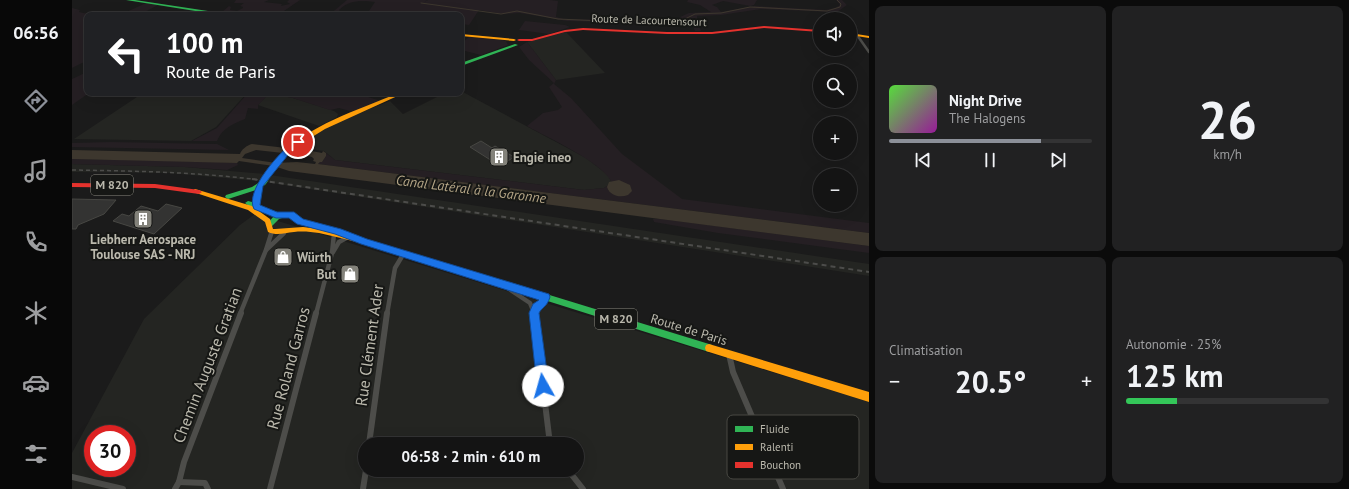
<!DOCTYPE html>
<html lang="fr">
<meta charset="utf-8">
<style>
body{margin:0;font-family:"PT Sans",sans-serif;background:#212122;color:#f1f3f6;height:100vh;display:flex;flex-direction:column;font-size:15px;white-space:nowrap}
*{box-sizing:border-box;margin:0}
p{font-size:13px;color:#9d9ea0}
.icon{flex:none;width:22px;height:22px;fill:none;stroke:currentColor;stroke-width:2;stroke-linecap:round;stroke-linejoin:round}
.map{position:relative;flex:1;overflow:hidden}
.panel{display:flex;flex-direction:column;gap:6px;padding:6px;background:#0b0b0b;width:480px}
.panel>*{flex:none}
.guide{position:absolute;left:12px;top:12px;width:380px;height:84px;border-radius:8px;box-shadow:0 4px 16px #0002,0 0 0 1px #333334;background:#202124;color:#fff;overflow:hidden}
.tools{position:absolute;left:741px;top:12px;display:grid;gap:8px}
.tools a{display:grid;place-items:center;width:44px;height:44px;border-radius:50%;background:#141414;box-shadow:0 4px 16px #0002,0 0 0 1px #333334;font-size:20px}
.speed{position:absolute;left:12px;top:425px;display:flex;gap:8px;font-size:20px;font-weight:700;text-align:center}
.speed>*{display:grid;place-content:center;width:52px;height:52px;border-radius:50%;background:#141414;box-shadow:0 4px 16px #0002,0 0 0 1px #333334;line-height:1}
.speed .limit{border:6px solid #d22;background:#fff;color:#111}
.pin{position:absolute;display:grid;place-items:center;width:34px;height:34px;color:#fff;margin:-17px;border:2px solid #fff;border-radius:50%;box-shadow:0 1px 4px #0007}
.me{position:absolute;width:44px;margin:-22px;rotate:353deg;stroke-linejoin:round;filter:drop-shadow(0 0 3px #0008)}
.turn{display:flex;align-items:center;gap:14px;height:84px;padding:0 16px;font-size:18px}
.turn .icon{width:52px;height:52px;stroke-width:2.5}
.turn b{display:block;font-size:28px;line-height:34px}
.big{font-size:30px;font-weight:600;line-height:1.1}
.panel .card{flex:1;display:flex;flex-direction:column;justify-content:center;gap:6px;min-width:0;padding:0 14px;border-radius:8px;background:#212122}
.panel .dial{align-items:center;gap:0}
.dial b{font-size:52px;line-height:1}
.song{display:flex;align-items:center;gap:12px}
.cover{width:48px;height:48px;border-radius:6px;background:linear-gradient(135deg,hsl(110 70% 55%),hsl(300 70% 35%))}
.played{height:4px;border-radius:2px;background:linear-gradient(90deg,#8c9099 75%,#333334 75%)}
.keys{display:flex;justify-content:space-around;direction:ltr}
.heat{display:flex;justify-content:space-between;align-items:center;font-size:22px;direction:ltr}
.charge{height:6px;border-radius:3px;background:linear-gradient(90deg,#34c759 25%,#333334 0)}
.panel .tiles{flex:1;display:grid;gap:6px;grid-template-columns:repeat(2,1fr)}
.trip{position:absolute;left:286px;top:437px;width:226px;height:40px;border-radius:20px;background:#141414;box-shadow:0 4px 16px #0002,0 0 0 1px #333334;font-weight:600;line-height:40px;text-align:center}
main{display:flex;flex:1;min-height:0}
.tabs{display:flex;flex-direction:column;width:72px;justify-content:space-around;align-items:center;background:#080808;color:#9d9ea0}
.tabs .icon{width:28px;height:28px}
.tabs .current{color:#8c9099}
.tabs b{font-size:18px;color:#f1f3f6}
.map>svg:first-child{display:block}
</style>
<main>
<nav class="tabs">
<b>06:56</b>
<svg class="icon current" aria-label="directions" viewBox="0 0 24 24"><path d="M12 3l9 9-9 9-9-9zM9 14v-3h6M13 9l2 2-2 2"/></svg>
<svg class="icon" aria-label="music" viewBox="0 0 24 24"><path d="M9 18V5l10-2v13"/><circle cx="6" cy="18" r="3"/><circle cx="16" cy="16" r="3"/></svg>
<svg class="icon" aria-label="phone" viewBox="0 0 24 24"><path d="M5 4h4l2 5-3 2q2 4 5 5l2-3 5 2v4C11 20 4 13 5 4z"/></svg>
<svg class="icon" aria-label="climate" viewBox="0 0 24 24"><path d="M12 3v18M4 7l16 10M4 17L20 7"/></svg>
<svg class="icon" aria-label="car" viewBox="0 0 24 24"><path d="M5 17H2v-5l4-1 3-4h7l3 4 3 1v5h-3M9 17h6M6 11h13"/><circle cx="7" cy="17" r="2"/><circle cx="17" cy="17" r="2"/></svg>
<svg class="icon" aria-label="filters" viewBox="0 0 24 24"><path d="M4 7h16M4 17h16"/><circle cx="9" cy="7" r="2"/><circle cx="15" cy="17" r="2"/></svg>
</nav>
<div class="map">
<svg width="797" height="489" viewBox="0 0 797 489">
<rect width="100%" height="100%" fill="#1b1b1b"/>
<g fill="#242522" fill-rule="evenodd">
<path d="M494 32 533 73 484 80 455 42Z"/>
<path d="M389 91 514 158 536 175 540 183 532 188 512 190 263 160 252 151 223 147 262 123 318 101 331 114 373 93H389Z"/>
<path d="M71 93H175L144 127 119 141 2 139Z"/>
<path d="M197 93 221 98 262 111 266 114 265 117 247 126 186 105Z"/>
<path d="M0 164 113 167 194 174 188 181 97 173 0 172Z"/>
<path d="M198 175 797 264V276L193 182Z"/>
<path d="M183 214 797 402V489H0V453L72 319 168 225ZM21 434H55V468H21ZM293 444H505V470H293Z"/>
</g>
<g fill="#251f23">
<path d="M164 0H197L192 2 210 4 209 6 218 4 215 2 217 0H228L209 13 210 15 150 12 157 6 159 7 158 10 165 11 171 8V7L168 6 172 3H162Z"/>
<path d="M275 0H355L352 2 356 0H478L486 1 484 17 492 19 574 21 606 18 617 13 639 12 628 5 615 2 616 0H685L682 5 678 6 651 1 640 5 645 7 649 12 682 6 754 10 763 8 768 5 764 0H770L775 5 765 12H760L689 9 649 15 625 16V21L629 31H623L619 21 615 20 576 23 495 21 448 13 431 14 407 10 397 25 389 24V15H308L290 13 297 11 303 2C290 0 276 0 267 10L269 12 282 14 257 15Z"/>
<path d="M74 3 86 5 67 15H48Z"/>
<path d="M0 8 8 10 7 12 20 15H15V63L12 62 0 68Z"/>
<path d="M453 21 493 25 498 27 477 34 447 30Z"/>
<path d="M397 37 429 40 434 41 436 45 409 55 389 50V44Z"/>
<path d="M455 42 484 80 482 84 499 98 550 154 610 199 797 223V233L246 164 248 162H250L254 156V153L263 160 512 190 532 188 540 183C531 162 476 138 455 126L471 113 486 110 490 107 477 87 482 83 457 60 447 47Z"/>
<path d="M15 72V93H17L0 105V79Z"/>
<path d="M176 93H283L309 101 286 110 278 111 267 108 258 110 221 98 197 94 186 105V109L176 108 173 119C161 124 150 128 145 141H120L145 128Z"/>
<path d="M39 142 145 144 157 150 0 147V143Z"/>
<path d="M0 159 146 162 165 163 166 165 155 170 113 167 0 164Z"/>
<path d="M581 219H590L797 246V253L646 233 582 222Z"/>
</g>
<g fill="#3d372e" fill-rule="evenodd">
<path d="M180 144 214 148V149H229L250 153 251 151 254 153V156L250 162H248L246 164 797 233V246L217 171 202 166 167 161 165 163 0 159V150L168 154C169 150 175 145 180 144ZM184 150 211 153 212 151 240 157 242 159 241 161 244 162 243 164 225 162 204 163 170 158 173 154Z"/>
<path d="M547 180 558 185 560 191 556 195C548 198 538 196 535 187L537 182Z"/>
</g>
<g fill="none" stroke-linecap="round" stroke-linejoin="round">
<path stroke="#3d372e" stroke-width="1" d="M349 3 429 14 445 11 486 19 531 21 613 19 623 14 649 13 678 7 755 11 768 7 769 4 765 0"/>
</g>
<g fill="#333332" stroke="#474743">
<path d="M409 141 420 148 423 146 442 157 428 166 398 147Z"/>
<path d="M0 199 44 200 32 214 6 225 4 229H0Z"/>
<path d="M94 204 110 208 82 234 41 221 50 214 57 216 69 206 86 211Z"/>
</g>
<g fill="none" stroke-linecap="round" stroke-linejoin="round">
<path stroke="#4d4d4a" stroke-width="2.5" d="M785 35 797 52"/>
<g stroke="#4d4d4a" stroke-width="4.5">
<path d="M200 231 194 250 212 233"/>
<path d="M261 252 267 242 276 237"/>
<path d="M431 285 458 303 462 313 473 297"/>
<path d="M168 314 194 250"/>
<path d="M244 314 260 253 262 234"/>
<path d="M315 314 323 268 332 253"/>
</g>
<g stroke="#4d4d4a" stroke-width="6">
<path d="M462 313 478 444"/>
<path d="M657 354 661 372 711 489"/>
<path d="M297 444 315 313"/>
<path d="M496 470 511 489"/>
<path d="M0 477 51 489"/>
<path d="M107 482 133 483 136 489"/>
<path d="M103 489 107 482 112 462 169 313"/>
<path d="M198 489 244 313"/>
<path d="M291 489 294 470"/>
</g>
<g fill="#30b455" fill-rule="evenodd">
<path d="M54 0H63L136 11 175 14 177 15 136 13Z"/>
<path d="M443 44 446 45 389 66V63Z"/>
<path d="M191 180 194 182 191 185 186 203 187 205 201 211 210 213 216 212 224 214 230 219 252 225 253 227 252 229H250L226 223 220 218 216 216 207 219 200 226H196L195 224 202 216C193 214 180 209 173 203L176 201 180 202 184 190 156 199 153 197 154 195 180 187Z"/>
<path d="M403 272 637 344 640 345 641 348 640 351 637 352 400 277 399 275 400 273Z"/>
</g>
<g fill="#ff9f0a" fill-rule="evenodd">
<path d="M778 33 797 36V38L778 35Z"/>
<path d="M389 34 442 39 444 40 442 41 389 36Z"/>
<path d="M326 93H332L253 129 224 147 211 159H207L206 158C235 125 287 110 326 93Z"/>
<path d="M123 189 180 206 198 219 201 229H203L231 227 248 229 307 243 406 273 407 275 406 277 403 278C351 262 300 244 247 233 239 232 231 231 222 232 212 233 205 236 196 232L193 222 176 210 121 192 120 191Z"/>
<path d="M637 344 797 392V402L637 352 634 351 633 348 634 345Z"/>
</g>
<g fill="#e5322d" fill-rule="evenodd">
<path d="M692 26 748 30V32L692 28 640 34H595L511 30 493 32 460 41H447L445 40 447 39H460L493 30 511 28 595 32H640Z"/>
<path d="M0 183 83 184 127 190 130 192 127 194 83 188 0 187Z"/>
</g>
<path stroke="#4c4c4a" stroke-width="1.5" stroke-dasharray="4 3" stroke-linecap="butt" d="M0 170C63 171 125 172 188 180"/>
<path stroke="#4c4c4a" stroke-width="2" stroke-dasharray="5 4" stroke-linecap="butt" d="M180 179 797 272"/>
<path stroke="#30b455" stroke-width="5.5" d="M192 180 209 158"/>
<path stroke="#30b455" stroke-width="7" d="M191 182 193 179"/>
</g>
<path fill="#1a73e8" stroke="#114b97" d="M224 140H229L230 142 220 150 191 186 188 205 205 212H222L231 219 269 229 295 239 477 294 478 297C475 307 470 307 467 313L477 386 475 390 471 391 467 390 465 386 457 313 461 304 467 300 289 244 263 234 225 224 217 218H204L182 209C172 191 209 150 224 140Z"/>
<defs>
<symbol id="building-square" viewBox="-11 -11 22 22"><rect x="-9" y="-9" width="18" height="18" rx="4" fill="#83827a" stroke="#161715"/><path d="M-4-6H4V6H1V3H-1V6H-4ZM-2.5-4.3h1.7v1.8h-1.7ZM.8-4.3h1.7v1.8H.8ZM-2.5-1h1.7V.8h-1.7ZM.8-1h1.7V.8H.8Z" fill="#fff"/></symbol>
<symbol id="shop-square" viewBox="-11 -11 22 22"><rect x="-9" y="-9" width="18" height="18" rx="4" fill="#83827a" stroke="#161715"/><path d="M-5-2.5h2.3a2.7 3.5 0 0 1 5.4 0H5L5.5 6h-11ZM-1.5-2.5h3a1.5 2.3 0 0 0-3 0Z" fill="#fff"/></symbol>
</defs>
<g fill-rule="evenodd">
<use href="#building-square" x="416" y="146" width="22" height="22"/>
<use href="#building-square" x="60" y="208" width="22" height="22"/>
<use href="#shop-square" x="200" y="246" width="22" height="22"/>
<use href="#shop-square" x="267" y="263" width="22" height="22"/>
</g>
<g text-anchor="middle" stroke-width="4" stroke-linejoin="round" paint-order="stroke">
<g font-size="11" fill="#bbb9ad" stroke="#161715">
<text transform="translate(577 20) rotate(2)" y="4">Route de Lacourtensourt</text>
</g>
<g fill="#161715" stroke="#8a887f" stroke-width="1">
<rect x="19" y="175" width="42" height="20" rx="3"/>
<rect x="523" y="309" width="42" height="20" rx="3"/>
</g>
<g font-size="12" font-weight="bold" fill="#bbb9ad">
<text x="40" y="189">M 820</text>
<text x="544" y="323">M 820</text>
</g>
<g font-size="13" font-weight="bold" fill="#bbb9ad" stroke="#161715" text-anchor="start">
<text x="441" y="162">Engie ineo</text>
<text x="71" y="244" text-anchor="middle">Liebherr Aerospace<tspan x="71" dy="15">Toulouse SAS - NRJ</tspan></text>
<text x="225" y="262">Würth</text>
<text x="264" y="279" text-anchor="end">But</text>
</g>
<g font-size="13" fill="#bbb9ad" stroke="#161715">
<text transform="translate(617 329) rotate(17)" y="5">Route de Paris</text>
</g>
<g font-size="14" font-style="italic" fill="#b4a586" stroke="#161715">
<text transform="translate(399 189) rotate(7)" y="5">Canal Latéral à la Garonne</text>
</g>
<g font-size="16" fill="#bbb9ad" stroke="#161715">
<text transform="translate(297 345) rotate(-82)" y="6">Rue Clément Ader</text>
<text transform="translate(135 365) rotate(-69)" y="6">Chemin Auguste Gratian</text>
<text transform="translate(216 368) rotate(-75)" y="6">Rue Roland Garros</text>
</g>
</g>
<rect x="655" y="415" width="132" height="64" rx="6" fill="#161715" stroke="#484843" stroke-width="1"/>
<rect x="663" y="426" width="18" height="6" fill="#30b455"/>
<rect x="663" y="444" width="18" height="6" fill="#ff9f0a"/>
<rect x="663" y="462" width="18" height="6" fill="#e5322d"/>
<g font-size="11" fill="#bbb9ad">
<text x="688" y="433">Fluide</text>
<text x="688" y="451">Ralenti</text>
<text x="688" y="469">Bouchon</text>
</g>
</svg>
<div class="tools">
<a><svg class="icon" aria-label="sound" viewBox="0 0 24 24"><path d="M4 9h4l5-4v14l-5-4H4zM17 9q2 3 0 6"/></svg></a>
<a><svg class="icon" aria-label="search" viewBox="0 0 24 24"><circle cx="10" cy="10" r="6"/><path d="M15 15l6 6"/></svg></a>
<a>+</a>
<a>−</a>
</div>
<div class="speed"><div class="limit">30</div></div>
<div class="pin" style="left:226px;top:142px;background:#d93025"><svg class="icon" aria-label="arrive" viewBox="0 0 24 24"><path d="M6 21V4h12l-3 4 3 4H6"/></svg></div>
<svg class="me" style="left:471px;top:386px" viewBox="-20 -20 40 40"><circle r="19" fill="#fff"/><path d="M0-13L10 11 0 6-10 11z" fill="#1a73e8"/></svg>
<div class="trip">06:58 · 2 min · 610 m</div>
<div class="guide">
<div class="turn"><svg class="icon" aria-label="left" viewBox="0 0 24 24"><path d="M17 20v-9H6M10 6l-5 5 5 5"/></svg><div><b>100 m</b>Route de Paris</div></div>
</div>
</div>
<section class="panel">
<div class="tiles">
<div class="card">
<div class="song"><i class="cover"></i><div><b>Night Drive</b><p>The Halogens</p></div></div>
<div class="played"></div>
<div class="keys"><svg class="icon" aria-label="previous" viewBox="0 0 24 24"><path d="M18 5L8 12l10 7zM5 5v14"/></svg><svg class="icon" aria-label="pause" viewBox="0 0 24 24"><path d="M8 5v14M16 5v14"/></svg><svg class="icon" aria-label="next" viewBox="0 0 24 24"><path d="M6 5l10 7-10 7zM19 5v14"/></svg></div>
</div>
<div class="card dial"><b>26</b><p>km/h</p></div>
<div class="card"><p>Climatisation</p>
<div class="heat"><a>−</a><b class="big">20.5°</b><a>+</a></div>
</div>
<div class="card"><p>Autonomie · 25%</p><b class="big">125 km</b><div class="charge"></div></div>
</div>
</section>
</main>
